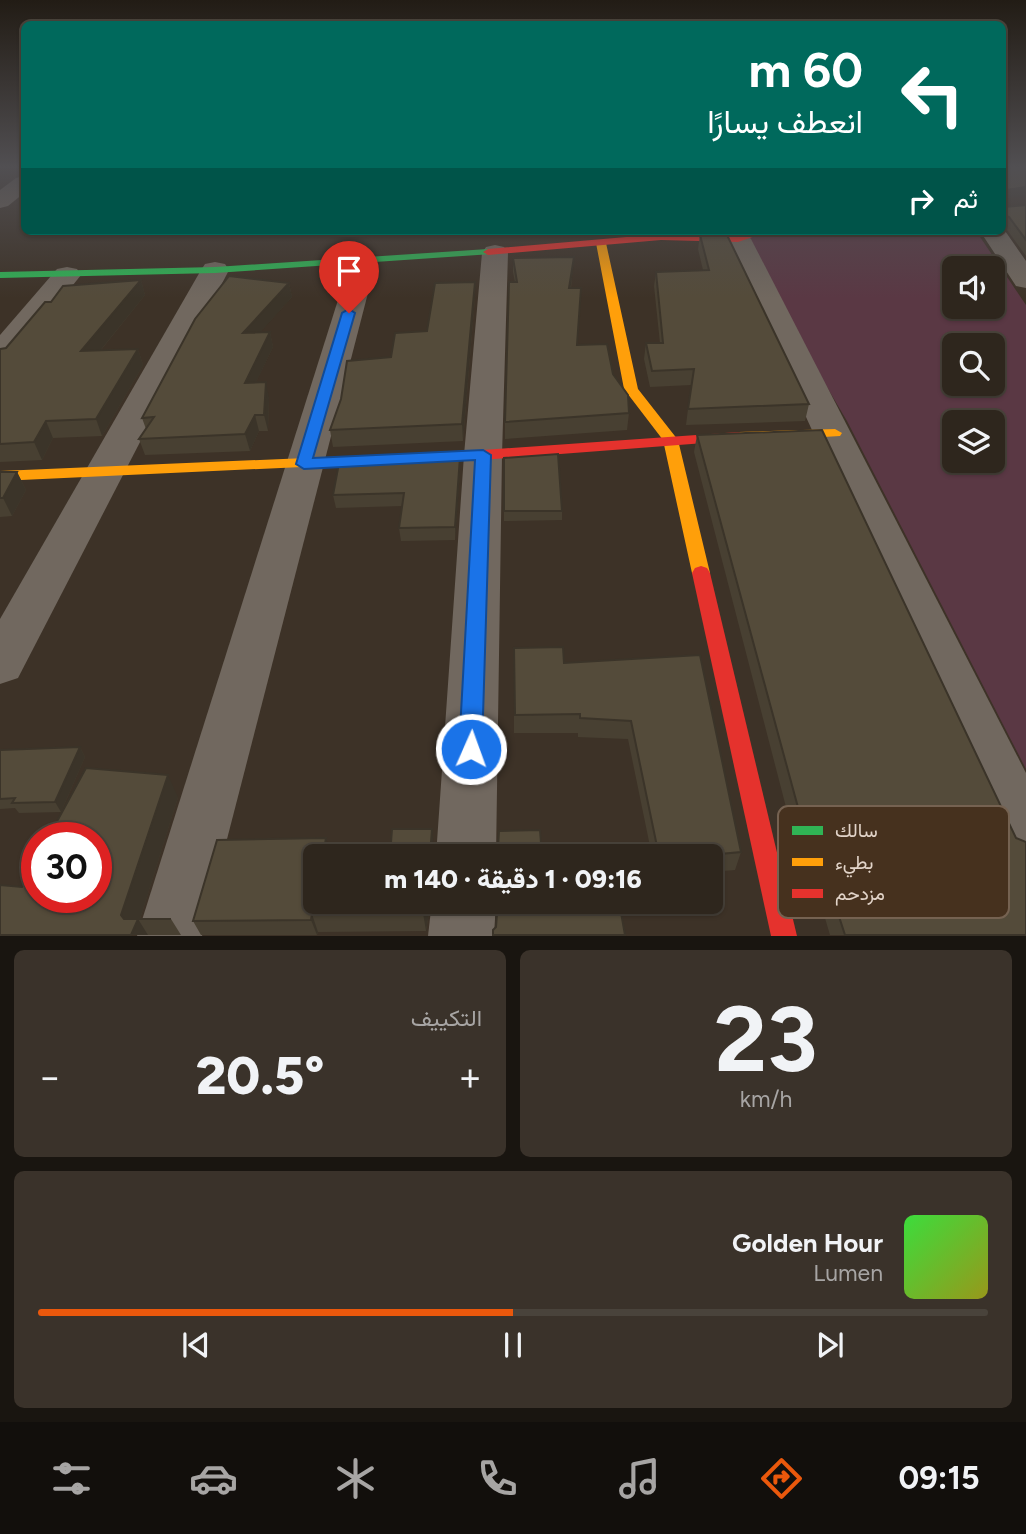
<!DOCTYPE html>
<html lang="ar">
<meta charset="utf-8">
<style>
body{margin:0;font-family:Figtree,Vazirmatn,sans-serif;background:#3a322a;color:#f1f3f6;direction:rtl;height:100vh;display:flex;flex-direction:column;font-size:26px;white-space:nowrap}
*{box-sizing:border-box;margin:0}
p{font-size:23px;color:#a7a5a4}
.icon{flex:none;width:38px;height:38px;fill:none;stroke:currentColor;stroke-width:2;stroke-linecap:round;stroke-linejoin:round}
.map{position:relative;height:936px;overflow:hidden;direction:ltr}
.details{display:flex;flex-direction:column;gap:14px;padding:14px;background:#191510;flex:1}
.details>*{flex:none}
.top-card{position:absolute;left:21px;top:21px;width:985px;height:214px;border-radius:10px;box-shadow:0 2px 5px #0004,0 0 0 2px #49433b;direction:rtl;background:#00695c;color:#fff;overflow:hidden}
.fabs{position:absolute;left:942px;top:256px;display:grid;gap:14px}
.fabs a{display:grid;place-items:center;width:63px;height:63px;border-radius:10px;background:#2e261d;box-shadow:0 2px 5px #0004,0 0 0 2px #49433b;font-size:35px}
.speed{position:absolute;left:21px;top:822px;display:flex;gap:14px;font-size:35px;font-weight:700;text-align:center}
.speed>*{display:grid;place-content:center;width:91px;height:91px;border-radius:50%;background:#2e261d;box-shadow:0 2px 5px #0004,0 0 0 2px #49433b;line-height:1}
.speed .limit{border:10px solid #d22;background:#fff;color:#111}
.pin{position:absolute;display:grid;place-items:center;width:60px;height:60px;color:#fff;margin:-72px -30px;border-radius:50% 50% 50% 0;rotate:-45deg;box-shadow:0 0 7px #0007}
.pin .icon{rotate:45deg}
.me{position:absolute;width:77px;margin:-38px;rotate:2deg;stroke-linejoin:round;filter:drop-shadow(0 0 5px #0008)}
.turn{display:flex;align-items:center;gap:24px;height:147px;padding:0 28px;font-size:32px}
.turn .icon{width:91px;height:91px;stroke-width:2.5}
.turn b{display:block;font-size:49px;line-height:60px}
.then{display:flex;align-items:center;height:66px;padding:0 28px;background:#0003;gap:14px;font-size:26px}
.big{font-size:52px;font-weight:800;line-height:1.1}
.details .widget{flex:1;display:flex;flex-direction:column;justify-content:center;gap:10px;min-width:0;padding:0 24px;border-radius:10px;background:#3a322a}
.details .dial{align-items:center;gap:0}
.dial b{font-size:91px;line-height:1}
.song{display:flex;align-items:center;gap:21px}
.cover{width:84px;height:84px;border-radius:10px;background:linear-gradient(135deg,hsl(120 70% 55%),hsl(60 70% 35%))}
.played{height:7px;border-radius:4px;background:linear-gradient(90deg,#ea580c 50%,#49433b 50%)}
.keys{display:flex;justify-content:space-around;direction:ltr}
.heat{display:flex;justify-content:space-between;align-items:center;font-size:38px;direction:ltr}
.details .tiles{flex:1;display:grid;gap:14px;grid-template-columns:1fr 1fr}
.widget:last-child{grid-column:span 2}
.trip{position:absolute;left:303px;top:844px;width:420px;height:70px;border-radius:10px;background:#2e261d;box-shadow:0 2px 5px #0004,0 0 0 2px #49433b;font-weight:800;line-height:70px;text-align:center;direction:rtl}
.tab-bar{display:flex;height:112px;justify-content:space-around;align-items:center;background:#120f0c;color:#a7a5a4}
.tab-bar .icon{width:49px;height:49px}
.tab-bar .current{color:#ea580c}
.tab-bar b{font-size:32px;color:#f1f3f6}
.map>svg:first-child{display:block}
</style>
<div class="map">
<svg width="1026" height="936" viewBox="0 0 1026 936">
<rect width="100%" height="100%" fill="#3d3227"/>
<path fill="#5a3844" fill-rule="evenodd" d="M831 231H976L1026 305V769L847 421 739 238ZM954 268H992V306H954ZM954 345H992V383H954ZM954 422H992V460H954Z"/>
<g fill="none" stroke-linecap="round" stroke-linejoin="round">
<g fill="#71685f" fill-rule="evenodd">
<path d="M24 176V193L8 206 0 208V190L16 178Z"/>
<path d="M1003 228 1026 261V288L1016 286 980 231H1003Z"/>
<path d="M738 231 747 234 751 239 1026 773V863L1005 854 725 239 729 234Z"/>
<path d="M495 245 504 247 508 253 502 455 496 856H436L464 455 482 253 486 247Z"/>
<path d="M363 254 372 256 376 262 202 936H137L350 262 354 256Z"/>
<path d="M215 262 225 264 229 270 18 678 0 684V619L201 270 205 264Z"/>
<path d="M67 267 77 269 81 275 11 362 0 365V335L57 269Z"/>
<path d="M432 901H496L494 936H428Z"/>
</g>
<path fill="#30b455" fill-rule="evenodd" d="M488 249 493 252 492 254 215 273 0 278V272L215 267Z"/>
<g fill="#ff9f0a" fill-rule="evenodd">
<path d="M601 240 606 243 638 389 678 440 710 573 707 578H695L692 573 663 440 624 389 596 243Z"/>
<path d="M835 429 842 433 840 436 739 442 731 437 739 432Z"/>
<path d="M469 451 477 456 474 459 0 481V471Z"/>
</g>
<g fill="#e5322d" fill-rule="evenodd">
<path d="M754 231H770L738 242 661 240 488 255 483 252 488 249 661 234 737 236Z"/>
<path d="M739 432 747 437 744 440 469 461 461 456 469 451Z"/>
<path d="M701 566 707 568 710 573 797 936H771L692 573 695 568Z"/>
</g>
</g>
<g fill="#484032">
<path d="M1003 167 1005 207 1026 205V256L1005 227 1003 226Z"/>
<path d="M700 235 809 404 805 421 686 425 691 385 650 387 644 359 646 343H660L654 286 656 272 703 270 698 249Z"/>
<path d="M574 257 571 288 577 345 613 374 629 413 627 430 505 439V422L515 282 513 272V258Z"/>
<path d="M141 280 145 295 101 350 138 349 143 365 102 436 53 438 42 460 0 462V349L6 348 51 302Z"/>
<path d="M475 282V297L463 441 333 447 330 430 391 357 427 331Z"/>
<path d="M289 283 292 297 260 332H270L273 347 256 382 269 398 268 431H259L250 451 145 455 139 439 146 429 142 418Z"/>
<path d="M697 435 1016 838 1026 935H830L815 884H811L805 864 801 865 694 452Z"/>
<path d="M504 458 562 511V520L504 521Z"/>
<path d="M460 471 455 540 401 541 399 528 402 506 336 508 333 495Z"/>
<path d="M0 472H17L26 490 12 516 0 517Z"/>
<path d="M514 648 564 663 700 655 741 852 735 870 710 872V856H652L628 739 578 737V733H514Z"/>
<path d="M80 747 85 757 61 812 19 813 15 808 0 809V750Z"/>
<path d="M178 797 140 919H171L181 935H0L22 887Z"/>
<path d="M315 901H431L426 931 318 932 317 935H201L193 921Z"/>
</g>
<g fill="#3b3429">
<path d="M1026 187V196L1003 199 1005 190Z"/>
<path d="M574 257 573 271 568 303 569 288Z"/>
<path d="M141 280 145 295 87 367 81 351Z"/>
<path d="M475 282V297L463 441 462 424Z"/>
<path d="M289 283 292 297 246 348 243 333Z"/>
<path d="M270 332 273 347 248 399 245 383Z"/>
<path d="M138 349 143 365 102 436 96 419Z"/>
<path d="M266 382 269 398 268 431 264 415Z"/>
<path d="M255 415 259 431 250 451 245 434Z"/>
<path d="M46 421 53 438 42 460 34 442Z"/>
<path d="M460 457V471L455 540V527Z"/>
<path d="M17 472 26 490 12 516 3 498Z"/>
<path d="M80 747 85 757 61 812 55 802Z"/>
<path d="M168 775 178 797 140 919H138L148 935H131L121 915Z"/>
<path d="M432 829 434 847V856H430Z"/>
<path d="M326 838 331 856H323Z"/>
<path d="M425 901H431L426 931 423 913Z"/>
<path d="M312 914 318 932 317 935 311 920Z"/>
</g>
<g fill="#544b3a" stroke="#3b3429" stroke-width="2">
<path d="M1003 167H1026V187L1005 190V207L1026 205V240L1009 217 1005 216 1003 213Z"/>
<path d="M700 235H727L809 404 688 409 694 369 652 371 646 343H663L656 272 709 270Z"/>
<path d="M574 257 569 288H581L577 345 607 344 613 374 628 395 629 413 505 422 509 282H517L513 258Z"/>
<path d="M229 276 289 283 243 333 270 332 245 383 266 382 264 415H255L245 434 139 439 154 417 142 418 195 319Z"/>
<path d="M141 280 81 351 138 349 96 419 46 421 34 442 0 444V349L6 348 45 302H51L63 286Z"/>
<path d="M475 282 462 424 330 430 341 399 347 361 391 357 395 333 427 331 435 283Z"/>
<path d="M822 430 1016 838 1026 842V935H845L823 867H819L813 847 809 848 697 435Z"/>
<path d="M558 454 562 511H504V458Z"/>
<path d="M460 457 455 527 399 528 404 493 333 495 339 463Z"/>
<path d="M0 472H17L3 498H0Z"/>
<path d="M563 647 564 663 700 655 741 852 698 856H659L631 721 580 718V714L515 715 514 648Z"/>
<path d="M80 747 55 802 12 803 15 798 0 799V750Z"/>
<path d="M86 768 168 775 121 915 124 919H171H138L131 935H0V885L22 887 37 860V898H96V838H48Z"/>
<path d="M392 829H432L430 856H390Z"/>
<path d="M540 830 542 856H493V849L498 847 499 831Z"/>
<path d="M326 838 323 856H315V901H425L423 913 312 914 311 920 193 921 217 840Z"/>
<path d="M498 901H619L625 935H493V930L496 927Z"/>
</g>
<linearGradient id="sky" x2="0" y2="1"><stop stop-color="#221c15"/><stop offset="0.56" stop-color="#514f52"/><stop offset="1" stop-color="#514f52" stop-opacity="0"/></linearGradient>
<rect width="1026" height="298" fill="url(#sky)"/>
<path fill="#1a73e8" stroke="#114b97" stroke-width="2" d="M349 309 355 313 313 458 483 450 491 455 482 749 479 756 471 759 463 756 459 749 475 460 304 469 296 464 342 313Z"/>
<rect x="778" y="806" width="231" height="112" rx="10" fill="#46311e" stroke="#756251" stroke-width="2"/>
<rect x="792" y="826" width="31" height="9" fill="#30b455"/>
<rect x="792" y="858" width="31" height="8" fill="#ff9f0a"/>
<rect x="792" y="889" width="31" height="9" fill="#e5322d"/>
<g font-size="19" fill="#e2d4c9">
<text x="835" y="837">سالك</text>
<text x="835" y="869">بطيء</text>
<text x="835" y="900">مزدحم</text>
</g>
</svg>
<div class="fabs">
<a><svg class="icon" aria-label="sound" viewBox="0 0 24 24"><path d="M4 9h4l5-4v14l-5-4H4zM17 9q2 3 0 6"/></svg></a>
<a><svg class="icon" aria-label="search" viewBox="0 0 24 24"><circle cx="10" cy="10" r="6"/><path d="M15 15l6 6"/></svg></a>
<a><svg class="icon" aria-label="layers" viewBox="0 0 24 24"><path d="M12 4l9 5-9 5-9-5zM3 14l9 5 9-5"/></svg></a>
</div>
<div class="speed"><div class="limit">30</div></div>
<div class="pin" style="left:349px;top:313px;background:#d93025"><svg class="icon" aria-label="arrive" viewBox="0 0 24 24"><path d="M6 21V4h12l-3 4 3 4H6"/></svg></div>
<svg class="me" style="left:471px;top:749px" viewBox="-20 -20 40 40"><circle r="17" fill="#1a73e8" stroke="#fff" stroke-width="3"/><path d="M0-11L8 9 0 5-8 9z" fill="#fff"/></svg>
<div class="trip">09:16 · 1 دقيقة · 140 m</div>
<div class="top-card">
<div class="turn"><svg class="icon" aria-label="left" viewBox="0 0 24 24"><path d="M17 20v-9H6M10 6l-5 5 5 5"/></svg><div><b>60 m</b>انعطف يسارًا</div></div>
<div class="then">ثم<svg class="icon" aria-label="right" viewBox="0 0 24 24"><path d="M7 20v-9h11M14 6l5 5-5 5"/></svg></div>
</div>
</div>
<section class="details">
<div class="tiles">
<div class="widget dial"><b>23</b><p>km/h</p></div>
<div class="widget"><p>التكييف</p>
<div class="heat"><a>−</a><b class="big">20.5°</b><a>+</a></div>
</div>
<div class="widget">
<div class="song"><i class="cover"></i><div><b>Golden Hour</b><p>Lumen</p></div></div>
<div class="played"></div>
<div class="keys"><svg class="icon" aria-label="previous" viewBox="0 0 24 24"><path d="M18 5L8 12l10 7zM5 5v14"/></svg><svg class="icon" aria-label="pause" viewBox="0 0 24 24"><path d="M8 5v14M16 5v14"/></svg><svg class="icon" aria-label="next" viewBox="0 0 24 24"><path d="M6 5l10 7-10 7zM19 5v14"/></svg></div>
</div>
</div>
</section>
<nav class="tab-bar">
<b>09:15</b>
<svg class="icon current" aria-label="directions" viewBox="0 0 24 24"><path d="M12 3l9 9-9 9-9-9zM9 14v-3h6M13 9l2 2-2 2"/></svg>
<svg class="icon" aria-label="music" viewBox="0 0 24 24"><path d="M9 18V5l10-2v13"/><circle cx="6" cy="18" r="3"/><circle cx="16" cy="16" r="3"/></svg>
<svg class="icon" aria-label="phone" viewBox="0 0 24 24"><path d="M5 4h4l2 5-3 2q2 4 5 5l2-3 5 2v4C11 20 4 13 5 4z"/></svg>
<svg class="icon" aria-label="climate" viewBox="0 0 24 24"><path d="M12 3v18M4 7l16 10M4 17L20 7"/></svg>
<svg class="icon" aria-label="car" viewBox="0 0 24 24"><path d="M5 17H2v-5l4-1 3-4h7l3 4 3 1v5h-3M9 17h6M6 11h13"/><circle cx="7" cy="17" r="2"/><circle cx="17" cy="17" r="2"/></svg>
<svg class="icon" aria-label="filters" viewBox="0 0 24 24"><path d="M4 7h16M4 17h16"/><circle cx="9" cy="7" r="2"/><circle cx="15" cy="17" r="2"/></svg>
</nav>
